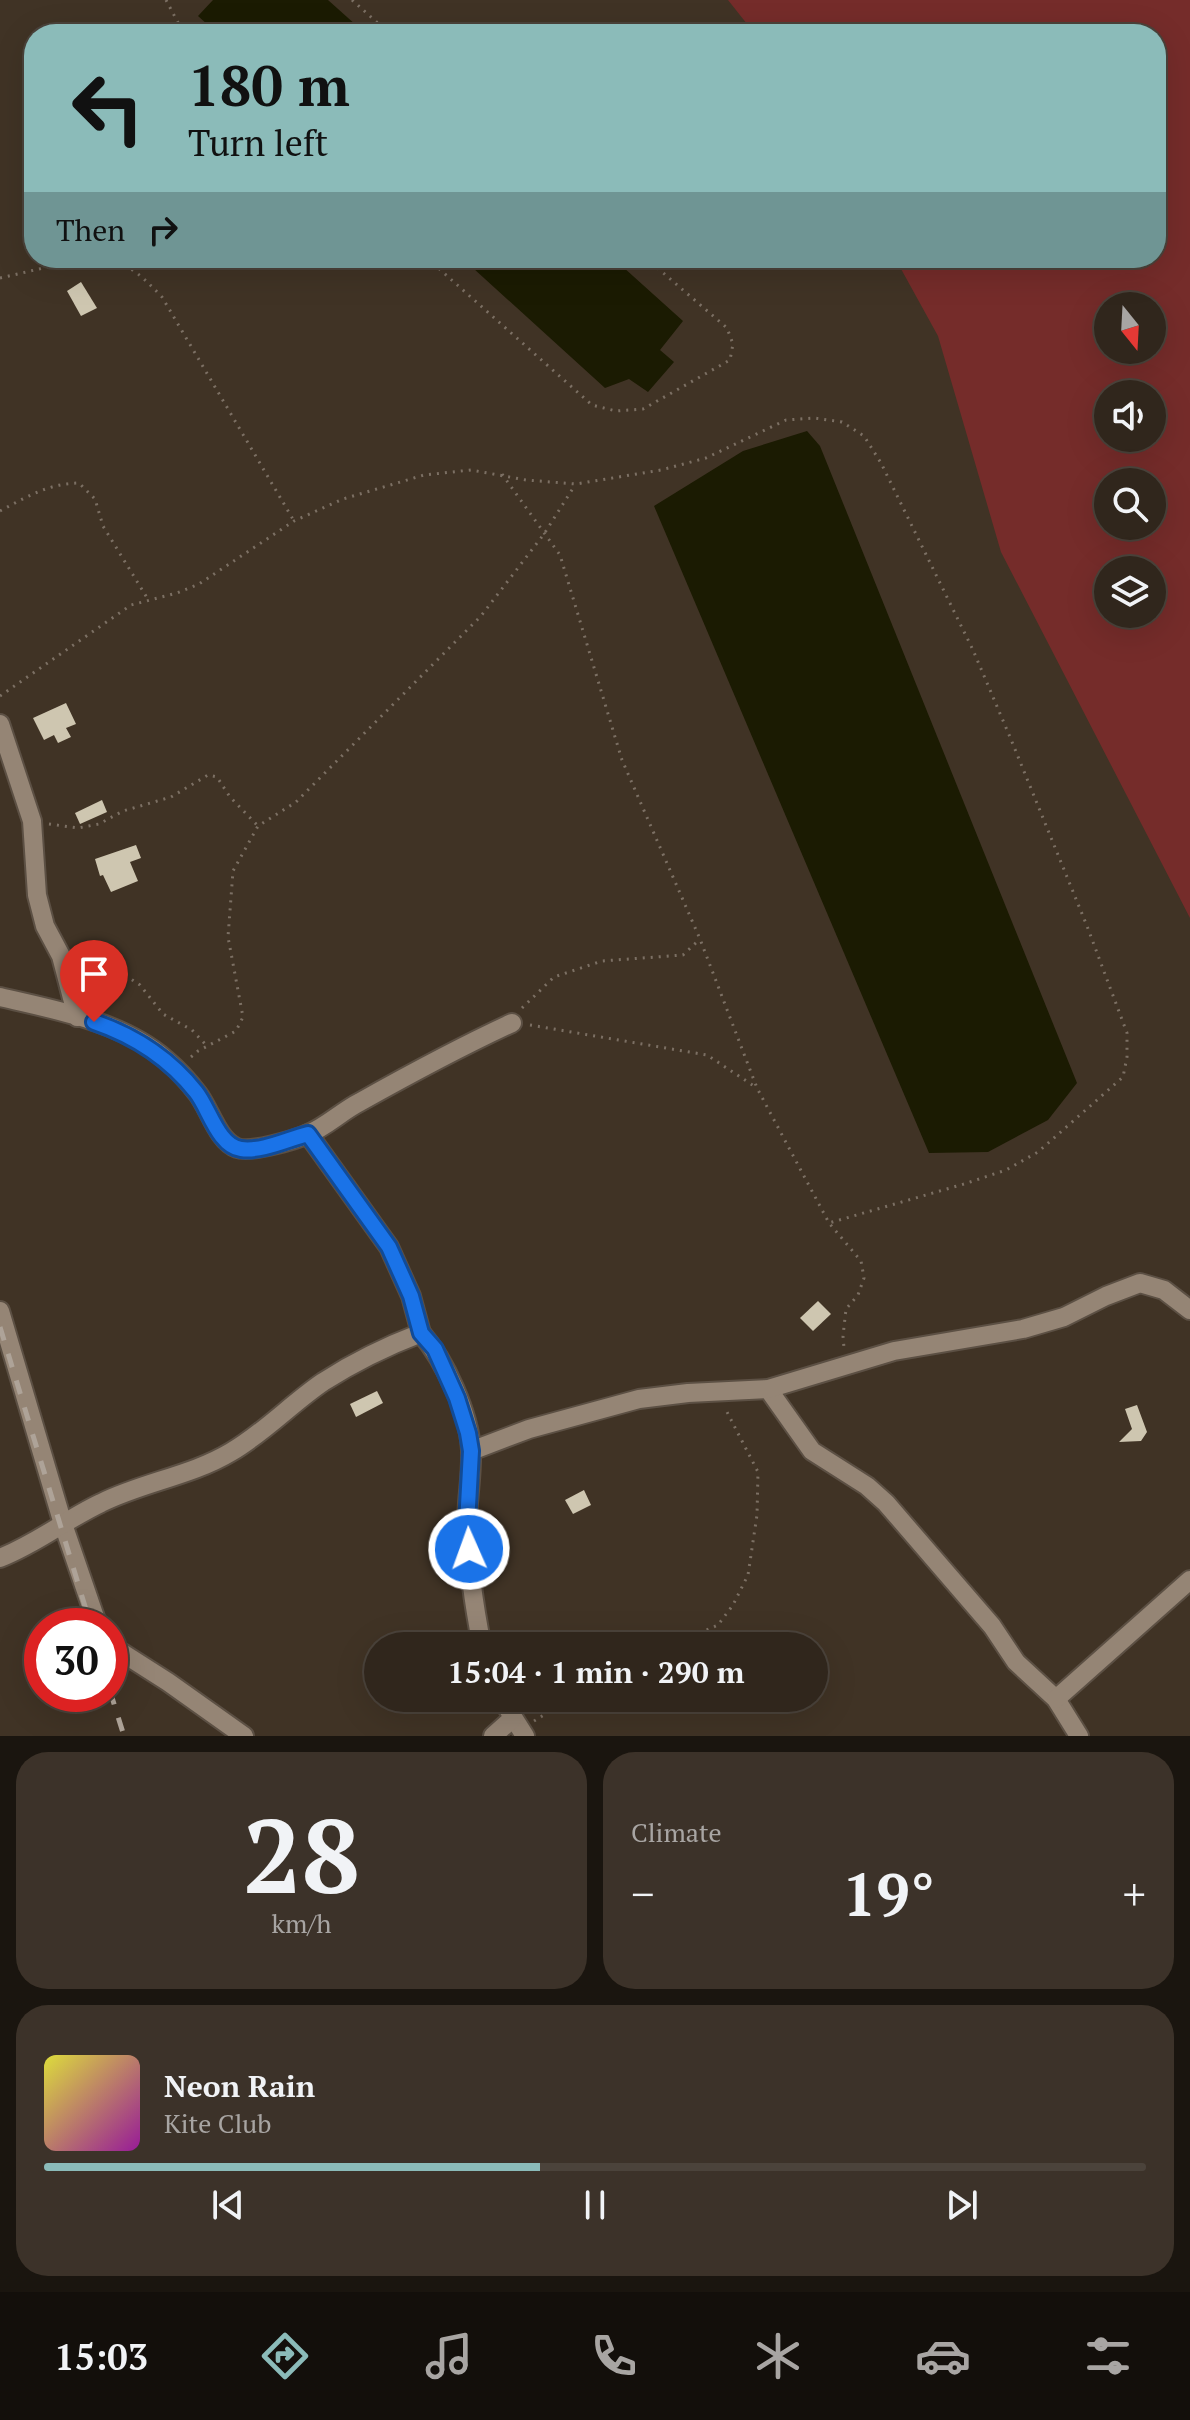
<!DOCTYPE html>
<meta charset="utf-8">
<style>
body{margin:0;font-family:"PT Serif",serif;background:#3c3229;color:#f1f3f6;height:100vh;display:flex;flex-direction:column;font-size:30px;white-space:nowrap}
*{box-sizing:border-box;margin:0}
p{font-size:26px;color:#a8a5a3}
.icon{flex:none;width:44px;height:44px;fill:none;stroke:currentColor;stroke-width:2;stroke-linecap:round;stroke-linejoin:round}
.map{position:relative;height:1736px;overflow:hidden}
.side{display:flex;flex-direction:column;gap:16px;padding:16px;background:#1a150f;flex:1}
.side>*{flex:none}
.banner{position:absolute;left:24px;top:24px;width:1142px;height:244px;border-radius:32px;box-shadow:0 8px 32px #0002,0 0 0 2px #4b433b;background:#8bbbb9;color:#111;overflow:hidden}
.needle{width:52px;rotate:162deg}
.controls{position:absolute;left:1094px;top:292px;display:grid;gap:16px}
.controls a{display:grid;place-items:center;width:72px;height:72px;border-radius:50%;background:#30261c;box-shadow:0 8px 32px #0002,0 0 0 2px #4b433b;font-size:40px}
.speed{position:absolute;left:24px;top:1608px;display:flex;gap:16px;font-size:40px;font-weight:700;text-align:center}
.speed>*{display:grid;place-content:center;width:104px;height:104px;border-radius:50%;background:#30261c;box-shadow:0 8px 32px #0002,0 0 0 2px #4b433b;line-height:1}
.speed .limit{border:12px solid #d22;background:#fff;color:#111}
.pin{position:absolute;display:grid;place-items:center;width:68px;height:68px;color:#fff;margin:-82px -34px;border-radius:50% 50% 50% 0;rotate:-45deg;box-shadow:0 0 8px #0007}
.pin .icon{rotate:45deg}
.me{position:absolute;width:88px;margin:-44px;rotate:358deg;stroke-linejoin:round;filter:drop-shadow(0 0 6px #0008)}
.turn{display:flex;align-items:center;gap:28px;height:168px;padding:0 32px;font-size:36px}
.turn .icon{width:104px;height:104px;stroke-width:2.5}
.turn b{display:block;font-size:56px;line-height:68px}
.then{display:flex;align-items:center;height:76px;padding:0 32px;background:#0003;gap:16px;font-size:30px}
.big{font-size:60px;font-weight:600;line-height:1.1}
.side .tile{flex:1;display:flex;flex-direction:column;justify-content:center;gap:12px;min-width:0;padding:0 28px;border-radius:32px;background:#3c3229}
.side .dial{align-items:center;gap:0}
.dial b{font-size:104px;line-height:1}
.song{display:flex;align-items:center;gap:24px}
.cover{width:96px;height:96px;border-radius:12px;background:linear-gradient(135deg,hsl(60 70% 55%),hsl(300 70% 35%))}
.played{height:8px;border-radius:4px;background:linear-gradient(90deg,#8bbbb9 45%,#4b433b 45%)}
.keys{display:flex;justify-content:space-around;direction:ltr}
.heat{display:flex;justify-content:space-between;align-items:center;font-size:44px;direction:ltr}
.side .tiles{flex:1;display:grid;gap:16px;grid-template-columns:1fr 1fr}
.tile:last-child{grid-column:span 2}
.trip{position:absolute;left:364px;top:1632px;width:464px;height:80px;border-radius:40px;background:#30261c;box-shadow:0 8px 32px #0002,0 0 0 2px #4b433b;font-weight:600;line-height:80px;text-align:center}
.tab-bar{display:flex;height:128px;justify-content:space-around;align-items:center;background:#130f0b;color:#a8a5a3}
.tab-bar .icon{width:56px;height:56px}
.tab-bar .active{color:#8bbbb9}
.tab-bar b{font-size:36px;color:#f1f3f6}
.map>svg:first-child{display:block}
</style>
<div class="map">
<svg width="1190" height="1736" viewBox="0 0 1190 1736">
<rect width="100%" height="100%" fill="#403325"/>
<path fill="#752c2a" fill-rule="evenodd" d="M728 0H1190V918L1001 552 938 336 895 258H1156V34H755ZM1108 306H1152V350H1108ZM1108 394H1152V438H1108ZM1108 482H1152V526H1108ZM1108 570H1152V614H1108Z"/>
<g fill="#1b1b02">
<path d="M213 0H328L366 34H218L198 16Z"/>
<path d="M462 258H613L683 321 660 350 674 362 648 392 629 379 605 388Z"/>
<path d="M807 431 820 446 1077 1083 1048 1120 988 1152 929 1153 654 506 743 451Z"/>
</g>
<g fill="#cec6b0">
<path d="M81 282 97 308 81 316 67 291Z"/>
<path d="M66 703 76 724 66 728 71 737 58 743 54 735 44 740 33 718Z"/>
<path d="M102 800 107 812 80 824 75 813Z"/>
<path d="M136 845 141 858 130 862 138 881 111 892 103 875 100 876 95 859Z"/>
<path d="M818 1301 831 1314 813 1331 800 1318Z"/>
<path d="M377 1391 383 1403 356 1417 350 1404Z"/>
<path d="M1137 1405 1147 1432 1141 1441 1119 1442 1132 1429 1125 1409Z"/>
<path d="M584 1490 591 1505 573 1514 565 1500Z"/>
</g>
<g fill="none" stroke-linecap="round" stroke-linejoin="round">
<defs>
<g id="street">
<path d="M0 724 32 821 37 895 45 926 61 956 77 1017"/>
<path d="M0 997C55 1010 121 1021 165 1059 177 1069 189 1082 198 1094 210 1110 218 1141 237 1148 250 1153 295 1140 308 1134 326 1127 342 1111 360 1102 410 1074 460 1047 512 1023"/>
<path d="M308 1134 389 1247 411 1296 421 1333"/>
<path d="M0 1311 63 1524 98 1626"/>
<path d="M768 1389 812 1451 867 1486 886 1503 992 1626 1016 1662 1056 1699 1079 1736"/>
<path d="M471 1451 529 1429 639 1399 688 1393 768 1389 894 1351 1023 1329 1064 1317 1106 1296 1140 1283 1164 1290 1190 1310"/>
<path d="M0 1558C38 1543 65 1520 101 1503 143 1482 191 1476 231 1452 264 1433 292 1403 323 1382 354 1362 387 1346 421 1333 445 1361 469 1413 471 1450 472 1475 467 1500 467 1524 468 1565 474 1606 482 1646"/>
<path d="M110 1645 168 1682 244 1736"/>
<path d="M501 1698 525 1736"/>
<path d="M1056 1699 1190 1580"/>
<path d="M493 1736 512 1719"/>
</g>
</defs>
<use href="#street" stroke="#5c5044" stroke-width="22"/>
<g stroke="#7c7064" stroke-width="3" stroke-dasharray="2 6" stroke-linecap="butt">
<path d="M166 0 184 34"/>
<path d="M352 0 390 34"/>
<path d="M427 258 592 405 616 411 643 409 730 360 733 344 727 328 646 258"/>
<path d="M0 278 87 258C124 258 138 272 162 297L294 521"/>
<path d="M502 474 560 555 622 760 700 939 757 1088 829 1223 861 1261 864 1278 858 1295 846 1309 843 1336 844 1348"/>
<path d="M0 511C26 497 50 483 79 483L95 499 103 526 149 601"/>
<path d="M0 696 131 605 177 593 199 584 294 521 343 499 424 475 471 470 526 480 576 484 661 470 706 458 786 420 814 418 842 422 864 436 881 463 973 650 1010 737 1087 926 1127 1033V1057L1123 1077 1038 1152 1006 1170 964 1184 829 1223"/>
<path d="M49 824 78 828 99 824 123 811 171 797 208 775 217 777 230 797 258 826"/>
<path d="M81 959 108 964 140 985 163 1014 192 1030 207 1046"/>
<path d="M522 1008 554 977 602 961 683 955 700 939"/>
<path d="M530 1025 707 1055 757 1088"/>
<path d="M191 1057 198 1051 236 1031 243 1017 228 937 233 871 258 826 296 802 481 616 544 534 575 485"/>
<path d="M670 1646 718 1625 733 1605 748 1575 757 1515 758 1472 726 1410"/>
<path d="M534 1721 572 1698"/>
</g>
<use href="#street" stroke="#958575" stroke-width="18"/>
<g stroke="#aea398" stroke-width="5" stroke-dasharray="14 14" stroke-linecap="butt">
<path d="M0 1327 91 1626"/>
<path d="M110 1691 124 1736"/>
</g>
</g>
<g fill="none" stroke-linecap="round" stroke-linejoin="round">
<defs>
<path id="route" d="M94 1022C135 1036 169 1058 196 1092 209 1108 218 1146 241 1149 262 1152 288 1139 308 1134L389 1247 411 1296 421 1333 435 1349 457 1398 468 1433 471 1451 467 1524 469 1549"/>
</defs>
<use href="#route" stroke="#114b97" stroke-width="20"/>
<use href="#route" stroke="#1a73e8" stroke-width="14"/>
</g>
</svg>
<div class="controls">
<a><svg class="needle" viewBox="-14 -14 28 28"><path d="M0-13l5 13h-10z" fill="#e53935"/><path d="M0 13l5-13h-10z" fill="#a8a5a3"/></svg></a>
<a><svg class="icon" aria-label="sound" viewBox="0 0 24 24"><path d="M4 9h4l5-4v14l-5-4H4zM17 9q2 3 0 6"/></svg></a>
<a><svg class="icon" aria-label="search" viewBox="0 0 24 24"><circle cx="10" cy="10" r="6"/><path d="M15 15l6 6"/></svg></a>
<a><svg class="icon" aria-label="layers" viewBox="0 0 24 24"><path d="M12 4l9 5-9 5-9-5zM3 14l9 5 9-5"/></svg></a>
</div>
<div class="speed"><div class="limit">30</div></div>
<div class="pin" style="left:94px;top:1022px;background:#d93025"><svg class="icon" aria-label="arrive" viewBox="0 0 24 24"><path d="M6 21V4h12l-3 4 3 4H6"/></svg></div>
<svg class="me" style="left:469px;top:1549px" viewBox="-20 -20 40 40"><circle r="17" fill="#1a73e8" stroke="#fff" stroke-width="3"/><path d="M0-11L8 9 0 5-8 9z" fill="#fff"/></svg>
<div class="trip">15:04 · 1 min · 290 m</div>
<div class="banner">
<div class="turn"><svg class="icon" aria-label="left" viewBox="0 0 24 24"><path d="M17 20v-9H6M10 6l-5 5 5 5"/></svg><div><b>180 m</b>Turn left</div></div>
<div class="then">Then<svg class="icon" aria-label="right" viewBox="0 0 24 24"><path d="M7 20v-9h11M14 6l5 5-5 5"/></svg></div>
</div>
</div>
<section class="side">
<div class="tiles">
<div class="tile dial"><b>28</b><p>km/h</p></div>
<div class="tile"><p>Climate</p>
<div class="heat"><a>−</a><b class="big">19°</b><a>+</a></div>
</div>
<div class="tile">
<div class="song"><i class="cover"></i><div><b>Neon Rain</b><p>Kite Club</p></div></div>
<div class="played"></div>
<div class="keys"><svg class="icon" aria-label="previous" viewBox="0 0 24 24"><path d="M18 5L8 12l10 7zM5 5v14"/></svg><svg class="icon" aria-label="pause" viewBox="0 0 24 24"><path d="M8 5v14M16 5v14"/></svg><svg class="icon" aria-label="next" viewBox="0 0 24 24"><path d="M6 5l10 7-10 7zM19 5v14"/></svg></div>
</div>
</div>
</section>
<nav class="tab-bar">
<b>15:03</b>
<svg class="icon active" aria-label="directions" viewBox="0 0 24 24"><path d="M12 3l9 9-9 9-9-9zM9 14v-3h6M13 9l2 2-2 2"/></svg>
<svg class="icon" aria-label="music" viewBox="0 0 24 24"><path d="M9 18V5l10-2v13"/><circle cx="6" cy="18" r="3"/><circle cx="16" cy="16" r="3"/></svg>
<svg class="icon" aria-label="phone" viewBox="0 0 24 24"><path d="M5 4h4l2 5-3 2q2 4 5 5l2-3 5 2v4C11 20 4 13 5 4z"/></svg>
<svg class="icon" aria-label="climate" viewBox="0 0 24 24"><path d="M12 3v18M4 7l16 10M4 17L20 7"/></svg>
<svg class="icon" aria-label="car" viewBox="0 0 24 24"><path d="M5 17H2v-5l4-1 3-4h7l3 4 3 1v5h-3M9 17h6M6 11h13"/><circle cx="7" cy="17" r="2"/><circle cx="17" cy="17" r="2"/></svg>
<svg class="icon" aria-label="filters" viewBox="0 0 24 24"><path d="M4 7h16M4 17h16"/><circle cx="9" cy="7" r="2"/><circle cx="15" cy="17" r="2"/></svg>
</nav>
